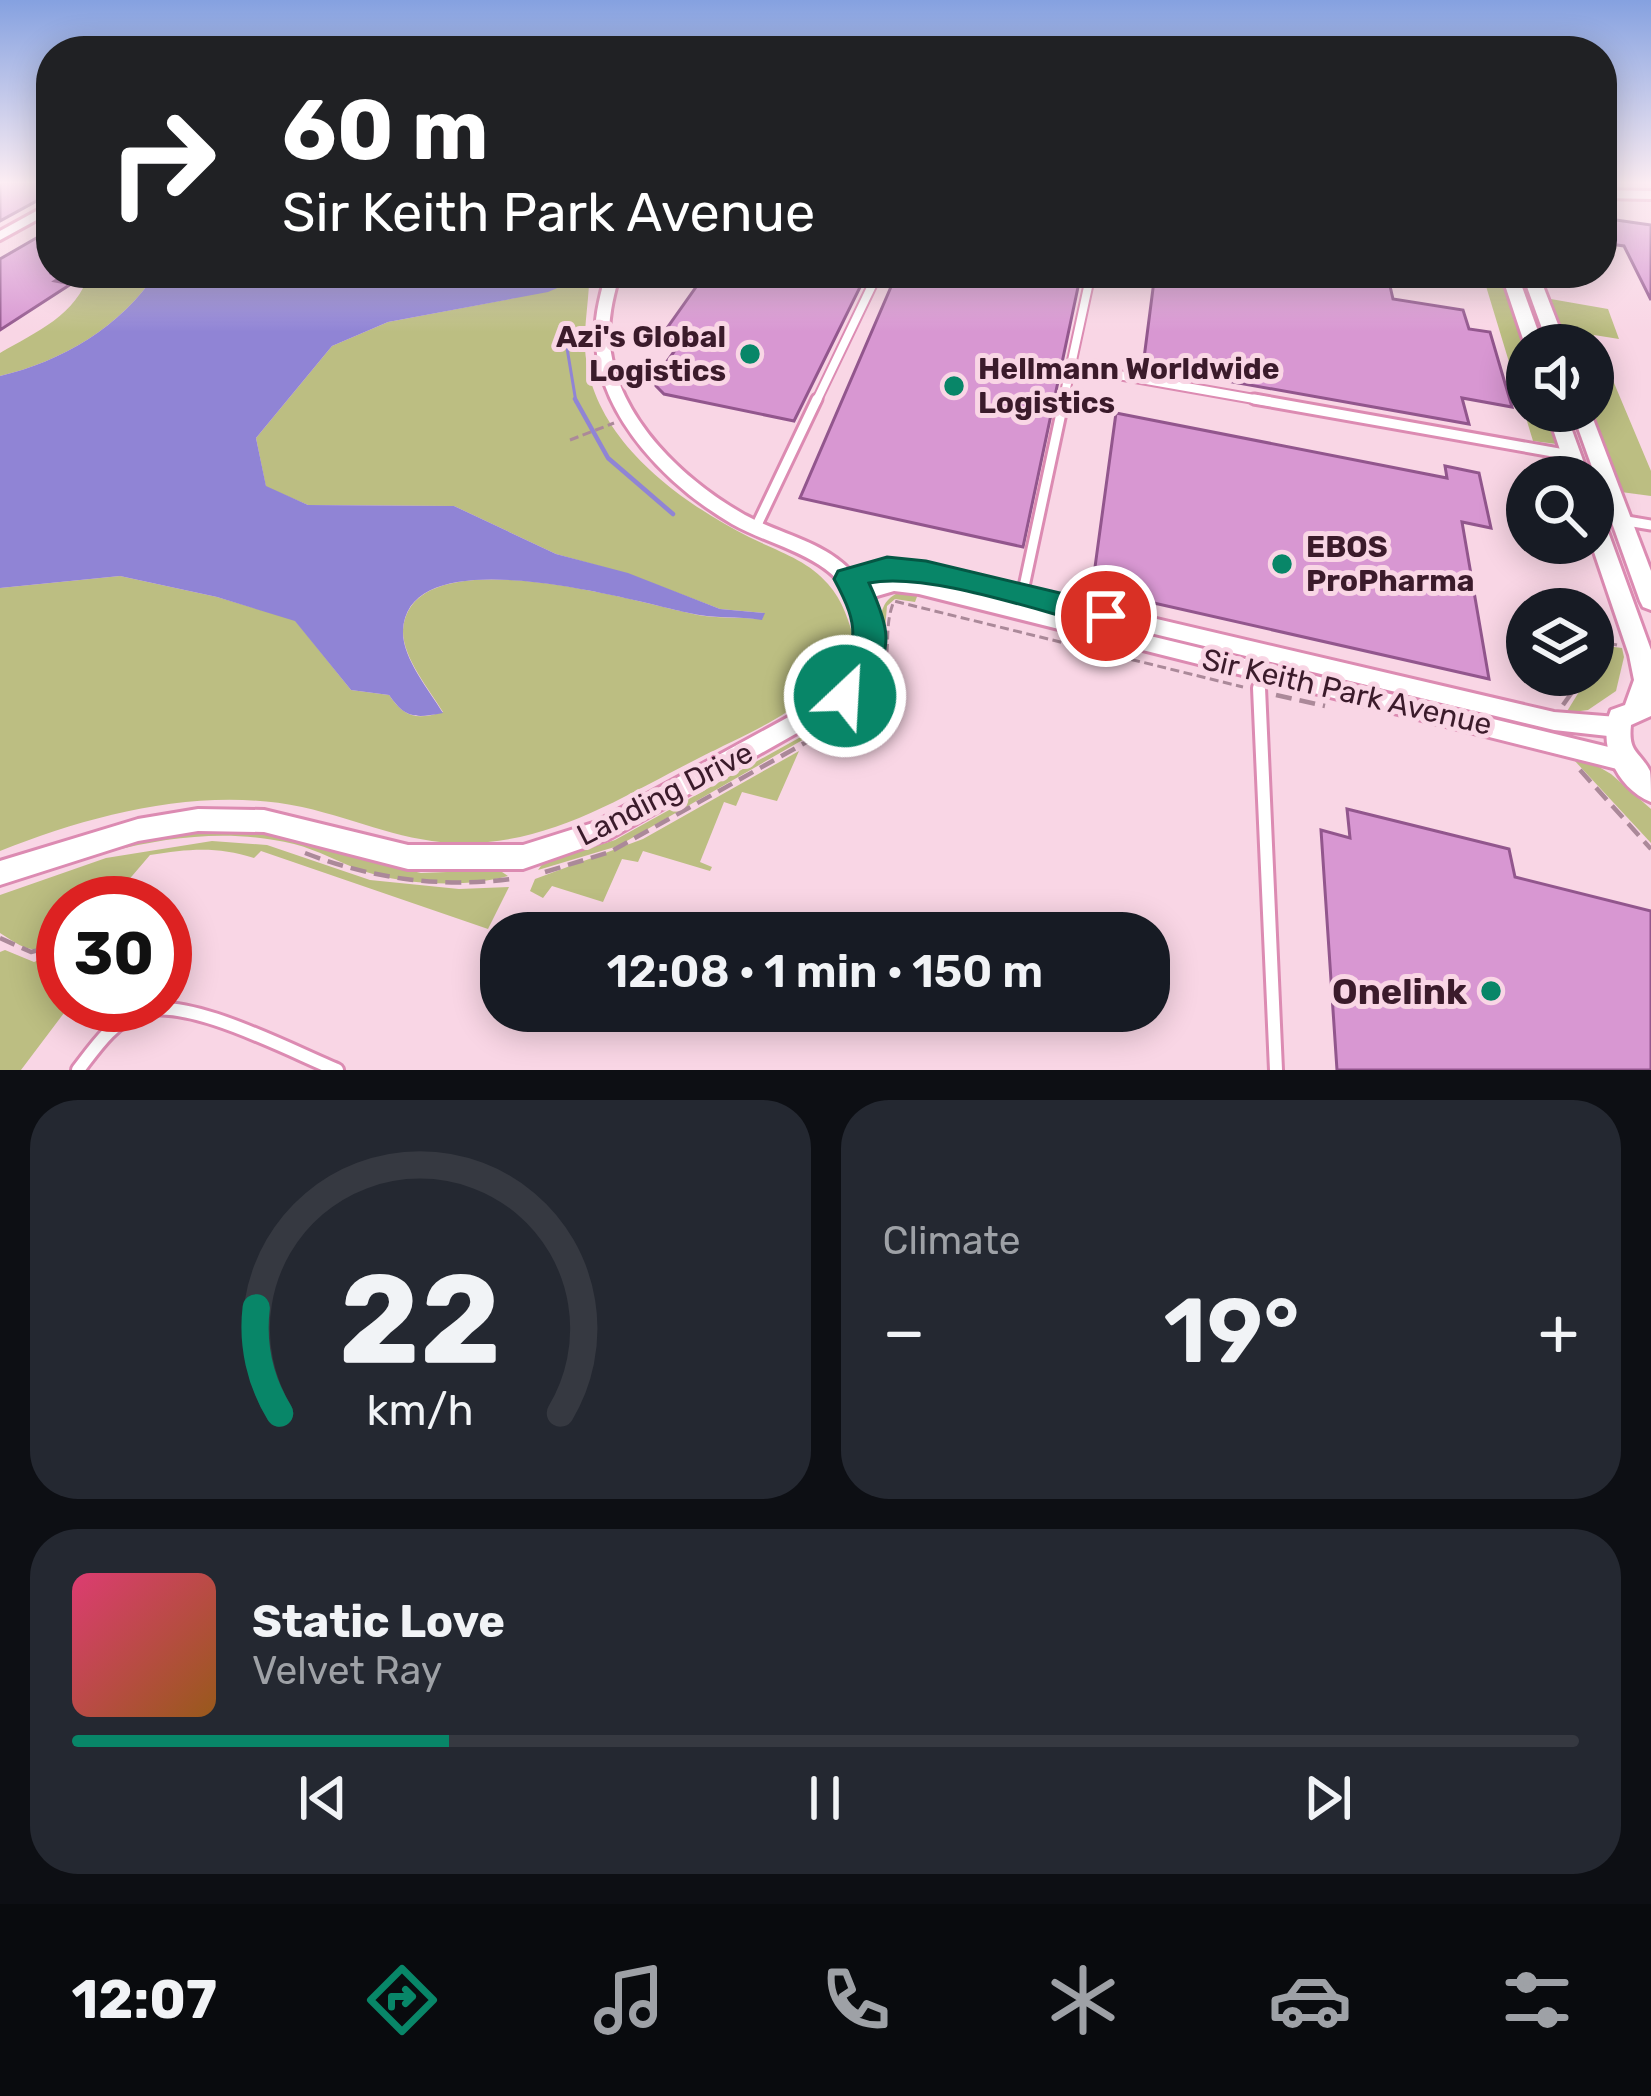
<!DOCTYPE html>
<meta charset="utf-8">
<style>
body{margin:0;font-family:Rubik,sans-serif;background:#242831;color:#f1f3f6;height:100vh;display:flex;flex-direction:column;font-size:45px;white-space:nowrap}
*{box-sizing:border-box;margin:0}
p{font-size:39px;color:#9ea1a6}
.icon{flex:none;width:66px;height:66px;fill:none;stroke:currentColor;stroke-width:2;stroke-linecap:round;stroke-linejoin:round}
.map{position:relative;height:1070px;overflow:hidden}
.drawer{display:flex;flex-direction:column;gap:30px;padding:30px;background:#0d0f14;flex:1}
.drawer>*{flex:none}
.top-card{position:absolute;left:36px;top:36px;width:1581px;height:252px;border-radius:48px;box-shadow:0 6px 30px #0003;background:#202124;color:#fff;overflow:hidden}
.fabs{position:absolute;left:1506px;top:324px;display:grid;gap:24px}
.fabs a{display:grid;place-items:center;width:108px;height:108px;border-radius:50%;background:#171b24;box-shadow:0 6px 30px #0003;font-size:60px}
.speed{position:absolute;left:36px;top:876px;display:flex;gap:24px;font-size:60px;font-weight:700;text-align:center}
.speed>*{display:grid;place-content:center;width:156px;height:156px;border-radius:50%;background:#171b24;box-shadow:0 6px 30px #0003;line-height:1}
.speed .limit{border:18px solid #d22;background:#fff;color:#111}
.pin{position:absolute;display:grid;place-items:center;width:102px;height:102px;color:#fff;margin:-51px;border:6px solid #fff;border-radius:50%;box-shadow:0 3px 12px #0007}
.me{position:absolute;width:132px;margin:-66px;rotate:25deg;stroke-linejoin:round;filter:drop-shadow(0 0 9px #0008)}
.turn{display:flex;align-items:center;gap:42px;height:252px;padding:0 48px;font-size:54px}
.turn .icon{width:156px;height:156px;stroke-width:2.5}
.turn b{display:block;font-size:84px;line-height:102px}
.big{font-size:90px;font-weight:600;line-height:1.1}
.drawer .card{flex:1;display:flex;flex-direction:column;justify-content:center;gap:18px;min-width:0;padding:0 42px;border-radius:48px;background:#242831}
.drawer .dial{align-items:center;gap:0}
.dial svg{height:312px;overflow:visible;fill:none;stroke:#363941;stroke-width:7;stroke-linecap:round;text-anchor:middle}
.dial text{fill:#f1f3f6;stroke:none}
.song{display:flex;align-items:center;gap:36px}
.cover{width:144px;height:144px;border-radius:18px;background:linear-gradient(135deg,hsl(340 70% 55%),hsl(30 70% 35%))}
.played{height:12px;border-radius:6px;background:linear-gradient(90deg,#088668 25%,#363941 25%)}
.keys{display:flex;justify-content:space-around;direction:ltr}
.heat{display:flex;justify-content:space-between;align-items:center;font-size:66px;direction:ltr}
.drawer .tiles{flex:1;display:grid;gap:30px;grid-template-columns:1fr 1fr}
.card:last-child{grid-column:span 2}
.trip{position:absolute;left:480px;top:912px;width:690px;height:120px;border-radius:48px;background:#171b24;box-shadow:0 6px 30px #0003;font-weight:600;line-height:120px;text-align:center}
.dock{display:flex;height:192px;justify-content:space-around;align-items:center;background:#090b0e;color:#9ea1a6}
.dock .icon{width:84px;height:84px}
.dock .selected{color:#088668}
.dock b{font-size:54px;color:#f1f3f6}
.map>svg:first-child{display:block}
</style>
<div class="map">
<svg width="1651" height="1070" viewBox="0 0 1651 1070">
<rect width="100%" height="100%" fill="#f9d6e5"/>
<g fill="#bcbe82">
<path d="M89 273H156C122 326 61 362 0 376V353C36 332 77 315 89 273Z"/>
<path d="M471 273H576L575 279 589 284C588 305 584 328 585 349 591 438 677 500 749 537 777 551 808 560 828 584 843 601 849 621 855 643 811 710 766 724 697 759 630 793 564 835 488 842 414 849 369 822 302 807 202 786 93 814 0 851V588L120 576 217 597 295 620 351 690 389 695C405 718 416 720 443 712 430 690 402 657 403 630 410 534 637 602 689 613 712 619 738 617 762 619L764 613 720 609 628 574 556 554 454 506 308 505 266 487 256 438 332 346 388 322 515 298Z"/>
<path d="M1482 273H1501L1527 353V411H1546L1557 444 1533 441Z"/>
<path d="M1545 298 1608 309 1619 339 1594 335 1595 341 1559 329Z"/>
<path d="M1593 349 1601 352 1651 471V496L1621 492 1589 411H1593Z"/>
<path d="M901 592 918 594 915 602 895 599 887 606 882 665 853 711 618 846 538 870 543 863 615 840 833 719C851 704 867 690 876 667 887 640 868 603 901 592Z"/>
<path d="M1607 646 1622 648 1624 657 1616 691 1588 710 1566 713Z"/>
<path d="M799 751 777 801 742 792 736 806 724 802 700 862 712 867 710 871 643 851 638 862 622 859 603 902 552 886 543 898 530 891 535 879 643 839Z"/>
<path d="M1577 754 1611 774 1651 809V843L1574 760Z"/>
<path d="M228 828 289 835 364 860 421 873 499 870 508 876C466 888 404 885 363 871 340 863 318 850 294 844 194 820 95 853 0 887V880L151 835Z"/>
<path d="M212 841 267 845 370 880 459 889 509 887 488 929 261 851 254 858C217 846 188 849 150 855L109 903H63V940C34 956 26 950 0 933V895L106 858Z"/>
<path d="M5 950 34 962 63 950V1005H70L21 1070H0V952Z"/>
</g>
<path fill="#9084d5" d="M156 273H471L482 280 569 283 548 292 388 322 332 346 256 438 266 486 308 505 454 506 556 554 628 573 720 609 765 613 762 620C738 616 712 619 689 613 637 602 407 534 403 631 402 658 430 691 443 713 415 718 406 719 389 695L351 690 295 621 217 597 120 576 0 588V376C61 362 122 326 156 273Z"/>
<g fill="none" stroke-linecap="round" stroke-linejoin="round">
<path stroke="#9084d5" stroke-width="3" d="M565 336 576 402"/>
<path stroke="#9084d5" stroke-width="4.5" d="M575 399 608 458 673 514"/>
</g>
<g fill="#d897d2" stroke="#92568d" stroke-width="3">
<path d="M0 182H51V193L0 221Z"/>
<path d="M1602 218 1651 225V300L1624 246 1602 243Z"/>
<path d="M38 237 51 240V273H67L55 281 71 284 0 330V259Z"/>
<path d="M706 273H867L794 421 664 394 656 386 657 366 663 367 681 342 660 338Z"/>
<path d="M897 273H1081L1023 547 800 498Z"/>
<path d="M1155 273H1387L1393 299 1463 310 1469 329 1490 332 1512 407 1462 398 1469 424 1143 366Z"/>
<path d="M1116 413 1447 478 1445 466 1479 473 1491 528 1462 522 1489 679 1092 589Z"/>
<path d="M1347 809 1509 849 1515 877 1651 911V1070H1337L1321 830 1350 838Z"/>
</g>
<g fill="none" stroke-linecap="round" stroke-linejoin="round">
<defs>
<g id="service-far2">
<path d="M1073 367 1271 402"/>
<path d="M816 402 878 273"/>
<path d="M1063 402 1091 273"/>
</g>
<g id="service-far1">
<path d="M1254 399 1570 455"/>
<path d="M1621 520 1651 525"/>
<path d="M756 527 817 399"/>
<path d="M1022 596 1064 399"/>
<path d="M1259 672V691"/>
</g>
<g id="service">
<path d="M1259 688 1276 1070"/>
<path d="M78 1070C95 1048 112 1022 139 1012 185 994 292 1052 337 1070"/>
</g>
<g id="minor">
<path d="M51 203V212L0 240V231Z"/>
<path d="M606 273H620C613 297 607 321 610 346 619 420 684 480 745 515 780 534 823 541 851 571L887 561 926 565 1554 712 1617 717 1625 720 1628 727 1625 734 1617 737 1554 730 926 579 887 575 862 583 863 584 894 577 919 580 1625 751 1633 754 1636 761 1633 768 1625 771 919 594 894 591 870 598C885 637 874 669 852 702L609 839 523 869H408L264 832 198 831 138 841 0 885V861L138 819 198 809 264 810 408 845H523L596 822 838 690C854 666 864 641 856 612 841 557 774 548 732 524 669 487 603 421 596 346 593 320 600 297 606 273Z"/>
</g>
<g id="tertiary">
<path d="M1602 190 1651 191V199L1602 198Z"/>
<path d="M1501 273H1517L1543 345H1525Z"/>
<path d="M1522 273H1538L1566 345H1548Z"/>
<path d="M1547 411H1565L1589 477H1569Z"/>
<path d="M1572 411H1590L1651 571V610L1643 607 1640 601Z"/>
<path d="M1593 510 1603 518 1651 650V716L1631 725C1628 753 1639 750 1650 771 1651 779 1651 793 1651 802 1616 788 1597 744 1611 710L1625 705 1634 680 1629 655 1591 543Z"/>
</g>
</defs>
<use href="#service-far2" stroke="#dc8bb2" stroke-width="12"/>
<use href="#service-far1" stroke="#dc8bb2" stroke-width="15"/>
<use href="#service" stroke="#dc8bb2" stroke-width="18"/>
<use href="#minor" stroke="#dc8bb2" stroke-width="6"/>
<use href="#tertiary" stroke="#dc8bb2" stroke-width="6"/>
<g stroke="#ab8999" stroke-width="3" stroke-dasharray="9 4.5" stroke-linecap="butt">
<path d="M570 440 614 423"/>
<path d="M1593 660 1603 642 1617 645"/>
<path d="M874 691C896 657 881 632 894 601L1243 687"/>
<path d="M1573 691 1583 675"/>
</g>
<g stroke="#ab8999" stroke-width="4.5" stroke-dasharray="16 8" stroke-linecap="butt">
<path d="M1276 695 1325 706"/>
<path d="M1563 705 1575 688"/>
<path d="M1580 770 1651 849"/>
<path d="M305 853C373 879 439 888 512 879"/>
<path d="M545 872 610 852 844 721 876 688"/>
<path d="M135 903 139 900"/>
<path d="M0 938 31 952 63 944"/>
</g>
<use href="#service-far2" stroke="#fff" stroke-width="8"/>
<use href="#service-far1" stroke="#fff" stroke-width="9"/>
<use href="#service" stroke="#fff" stroke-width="12"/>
<use href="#minor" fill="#fff" fill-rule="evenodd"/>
<use href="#tertiary" fill="#fff" fill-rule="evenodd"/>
</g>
<linearGradient id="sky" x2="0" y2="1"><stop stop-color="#85a1e0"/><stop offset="0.55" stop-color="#fcedf3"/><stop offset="1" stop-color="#fcedf3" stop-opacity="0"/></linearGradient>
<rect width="1651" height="332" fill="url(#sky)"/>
<path fill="#088668" stroke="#055744" stroke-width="3" d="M887 557 926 561 1106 604 1116 608 1120 616 1116 625 1106 628C1043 613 928 571 869 583 875 596 886 622 886 638 886 664 863 716 834 706L829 696C855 643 864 634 834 579L838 571Z"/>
<g fill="#088668" stroke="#f9d6e5" stroke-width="4.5">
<circle cx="750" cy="354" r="12"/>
<circle cx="954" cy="386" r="12"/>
<circle cx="1282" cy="564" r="12"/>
<circle cx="1491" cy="991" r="12"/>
</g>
<g text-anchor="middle" stroke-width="10" stroke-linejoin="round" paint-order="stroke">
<g font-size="30" font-weight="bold" fill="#3b1b2b" stroke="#f9d6e5" text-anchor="start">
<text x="726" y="347" text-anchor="end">Azi's Global<tspan x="726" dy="34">Logistics</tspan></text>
<text x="978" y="379">Hellmann Worldwide<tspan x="978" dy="34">Logistics</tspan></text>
<text x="1306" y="557">EBOS<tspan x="1306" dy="34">ProPharma</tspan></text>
</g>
<g font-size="30" fill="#3b1b2b" stroke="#f9d6e5">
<text transform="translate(1347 692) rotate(13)" y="10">Sir Keith Park Avenue</text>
<text transform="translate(665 794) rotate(-27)" y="10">Landing Drive</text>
</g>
<g font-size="36" font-weight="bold" fill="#3b1b2b" stroke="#f9d6e5" text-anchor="end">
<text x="1467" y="1004">Onelink</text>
</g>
</g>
</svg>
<div class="fabs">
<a><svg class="icon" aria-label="sound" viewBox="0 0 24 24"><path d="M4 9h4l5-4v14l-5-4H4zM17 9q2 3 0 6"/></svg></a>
<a><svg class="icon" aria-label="search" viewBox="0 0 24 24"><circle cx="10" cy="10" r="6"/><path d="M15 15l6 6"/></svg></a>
<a><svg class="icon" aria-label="layers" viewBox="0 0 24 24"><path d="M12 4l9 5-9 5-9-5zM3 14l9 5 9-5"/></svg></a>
</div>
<div class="speed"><div class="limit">30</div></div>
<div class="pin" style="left:1106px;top:616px;background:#d93025"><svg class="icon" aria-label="arrive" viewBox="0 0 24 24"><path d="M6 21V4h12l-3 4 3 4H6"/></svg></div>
<svg class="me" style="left:845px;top:696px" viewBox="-20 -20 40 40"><circle r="17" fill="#088668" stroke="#fff" stroke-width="3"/><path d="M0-11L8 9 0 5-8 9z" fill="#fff"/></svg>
<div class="trip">12:08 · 1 min · 150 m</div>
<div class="top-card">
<div class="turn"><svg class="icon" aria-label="right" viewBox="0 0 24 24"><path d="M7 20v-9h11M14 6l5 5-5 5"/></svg><div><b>60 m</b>Sir Keith Park Avenue</div></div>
</div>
</div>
<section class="drawer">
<div class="tiles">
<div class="card dial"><svg viewBox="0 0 100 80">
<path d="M14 69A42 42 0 1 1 86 69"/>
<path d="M14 69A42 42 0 0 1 8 42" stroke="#088668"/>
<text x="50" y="56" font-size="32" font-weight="700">22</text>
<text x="50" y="72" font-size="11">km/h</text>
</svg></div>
<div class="card"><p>Climate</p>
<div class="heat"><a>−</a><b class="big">19°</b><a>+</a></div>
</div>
<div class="card">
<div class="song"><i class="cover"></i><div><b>Static Love</b><p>Velvet Ray</p></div></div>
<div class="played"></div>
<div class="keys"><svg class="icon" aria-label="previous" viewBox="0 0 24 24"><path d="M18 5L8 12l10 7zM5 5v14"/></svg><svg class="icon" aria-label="pause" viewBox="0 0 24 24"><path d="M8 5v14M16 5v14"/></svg><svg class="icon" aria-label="next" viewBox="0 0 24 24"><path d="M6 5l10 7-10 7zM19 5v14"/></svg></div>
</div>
</div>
</section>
<nav class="dock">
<b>12:07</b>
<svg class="icon selected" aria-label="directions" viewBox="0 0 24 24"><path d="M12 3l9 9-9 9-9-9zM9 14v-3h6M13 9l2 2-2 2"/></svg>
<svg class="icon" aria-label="music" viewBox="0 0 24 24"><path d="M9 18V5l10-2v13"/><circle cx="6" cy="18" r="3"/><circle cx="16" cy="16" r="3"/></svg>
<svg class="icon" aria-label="phone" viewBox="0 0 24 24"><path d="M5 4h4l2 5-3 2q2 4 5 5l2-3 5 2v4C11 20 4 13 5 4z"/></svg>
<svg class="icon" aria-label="climate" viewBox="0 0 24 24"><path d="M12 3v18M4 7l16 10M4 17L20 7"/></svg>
<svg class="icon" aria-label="car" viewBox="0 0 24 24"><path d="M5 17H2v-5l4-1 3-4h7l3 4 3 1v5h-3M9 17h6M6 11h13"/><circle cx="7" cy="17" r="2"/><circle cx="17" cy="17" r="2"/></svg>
<svg class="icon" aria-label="filters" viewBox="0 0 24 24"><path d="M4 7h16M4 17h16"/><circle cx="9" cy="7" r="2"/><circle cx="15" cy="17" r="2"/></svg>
</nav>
